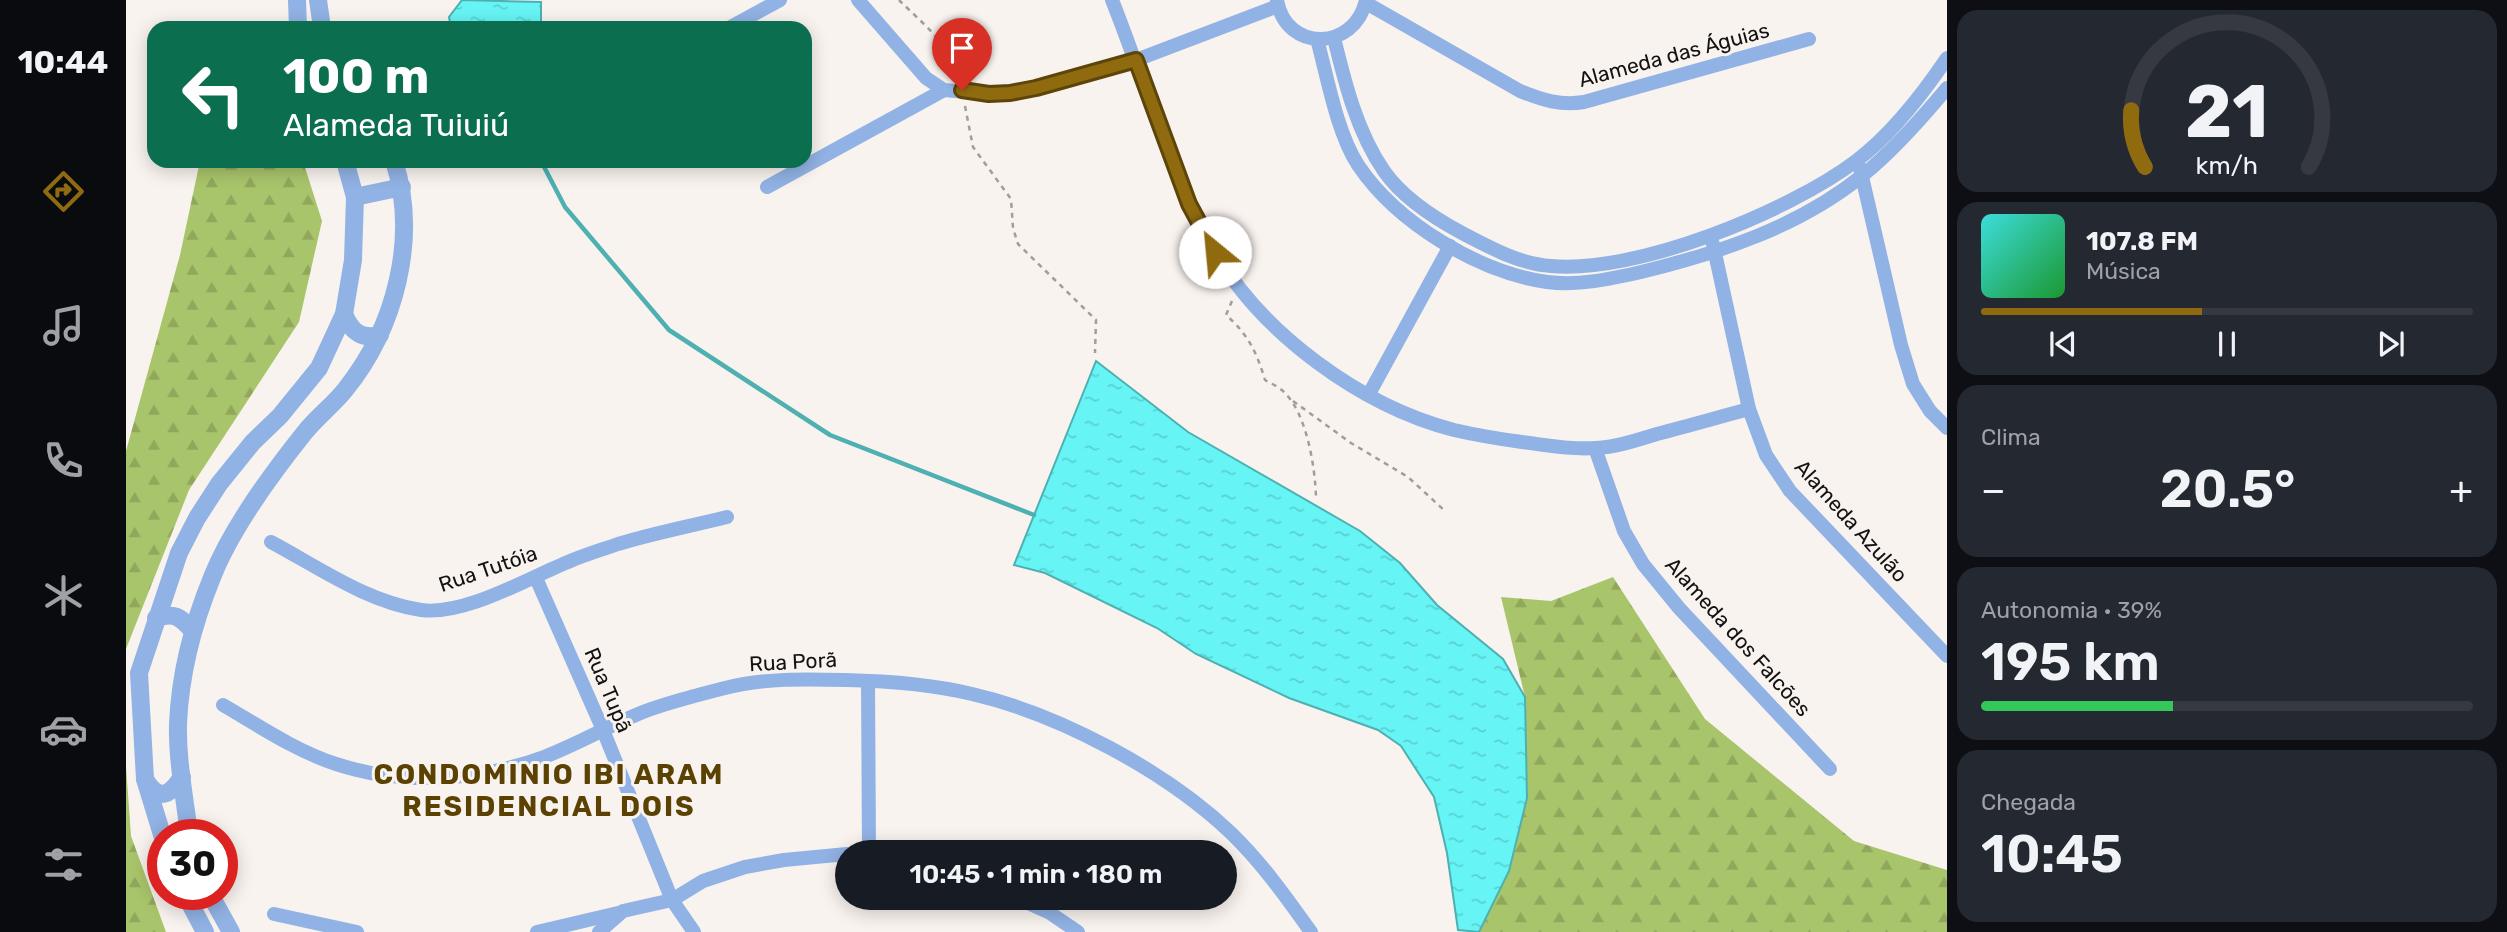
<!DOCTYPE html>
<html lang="pt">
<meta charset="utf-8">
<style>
body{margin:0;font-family:Rubik,sans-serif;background:#242831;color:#f1f3f6;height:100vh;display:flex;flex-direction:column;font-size:26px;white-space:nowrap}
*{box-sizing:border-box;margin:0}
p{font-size:23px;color:#9ea1a6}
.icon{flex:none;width:38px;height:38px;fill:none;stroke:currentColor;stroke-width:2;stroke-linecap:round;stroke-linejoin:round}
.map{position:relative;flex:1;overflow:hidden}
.details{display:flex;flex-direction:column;gap:10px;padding:10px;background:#0d0f14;width:560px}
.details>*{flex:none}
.hud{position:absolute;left:21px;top:21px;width:665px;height:147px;border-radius:21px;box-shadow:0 4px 18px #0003;background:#0b6e4f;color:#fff;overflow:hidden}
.speed{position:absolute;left:21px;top:819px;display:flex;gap:14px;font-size:35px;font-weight:700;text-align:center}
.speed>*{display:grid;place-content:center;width:91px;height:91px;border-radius:50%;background:#171b24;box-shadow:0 4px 18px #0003;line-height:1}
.speed .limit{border:10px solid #d22;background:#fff;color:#111}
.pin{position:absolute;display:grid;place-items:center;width:60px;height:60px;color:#fff;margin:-72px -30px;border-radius:50% 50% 50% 0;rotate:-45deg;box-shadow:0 0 7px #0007}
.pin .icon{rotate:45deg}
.me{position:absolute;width:77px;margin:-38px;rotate:332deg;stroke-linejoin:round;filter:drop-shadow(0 0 5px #0008)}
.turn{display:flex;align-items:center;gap:24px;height:147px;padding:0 21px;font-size:32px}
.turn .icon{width:91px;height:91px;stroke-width:2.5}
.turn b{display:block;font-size:49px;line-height:60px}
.big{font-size:52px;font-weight:600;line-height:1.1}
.details .tile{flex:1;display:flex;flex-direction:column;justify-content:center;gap:10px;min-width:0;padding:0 24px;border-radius:21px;background:#242831}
.details .dial{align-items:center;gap:0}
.dial svg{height:182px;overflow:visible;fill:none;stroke:#363941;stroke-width:7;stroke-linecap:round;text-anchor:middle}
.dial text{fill:#f1f3f6;stroke:none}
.song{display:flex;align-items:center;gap:21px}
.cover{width:84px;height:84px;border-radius:10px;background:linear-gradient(135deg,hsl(180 70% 55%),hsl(130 70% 35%))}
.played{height:7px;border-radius:4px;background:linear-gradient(90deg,#8f6a0f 45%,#363941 45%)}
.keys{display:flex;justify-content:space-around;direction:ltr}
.heat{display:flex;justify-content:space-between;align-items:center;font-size:38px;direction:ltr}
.charge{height:10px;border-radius:5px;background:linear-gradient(90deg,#34c759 39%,#363941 0)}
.trip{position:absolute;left:709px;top:840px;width:402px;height:70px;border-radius:35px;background:#171b24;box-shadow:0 4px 18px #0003;font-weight:600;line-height:70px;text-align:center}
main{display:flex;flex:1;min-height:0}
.dock{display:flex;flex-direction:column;width:126px;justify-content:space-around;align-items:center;background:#090b0e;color:#9ea1a6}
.dock .icon{width:49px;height:49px}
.dock .on{color:#8f6a0f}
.dock b{font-size:32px;color:#f1f3f6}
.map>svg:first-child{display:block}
</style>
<main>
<nav class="dock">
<b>10:44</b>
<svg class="icon on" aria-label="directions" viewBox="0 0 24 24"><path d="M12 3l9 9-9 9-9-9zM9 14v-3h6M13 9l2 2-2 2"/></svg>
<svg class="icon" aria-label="music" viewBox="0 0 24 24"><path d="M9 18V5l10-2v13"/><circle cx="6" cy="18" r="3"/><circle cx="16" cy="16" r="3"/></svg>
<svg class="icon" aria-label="phone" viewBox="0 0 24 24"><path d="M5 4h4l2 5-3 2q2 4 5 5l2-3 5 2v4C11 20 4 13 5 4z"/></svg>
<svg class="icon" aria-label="climate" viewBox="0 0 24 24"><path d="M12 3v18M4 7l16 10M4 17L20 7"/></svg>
<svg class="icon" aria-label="car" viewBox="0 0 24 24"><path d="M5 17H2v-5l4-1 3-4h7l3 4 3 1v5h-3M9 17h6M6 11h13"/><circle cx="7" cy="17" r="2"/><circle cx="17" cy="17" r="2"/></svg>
<svg class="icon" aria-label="filters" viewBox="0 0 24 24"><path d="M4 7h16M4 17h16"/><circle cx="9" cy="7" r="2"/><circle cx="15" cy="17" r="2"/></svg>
</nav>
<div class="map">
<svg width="1821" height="932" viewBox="0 0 1821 932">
<defs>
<pattern id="forest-firs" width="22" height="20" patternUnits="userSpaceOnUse" patternTransform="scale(1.75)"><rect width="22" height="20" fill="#a9c56b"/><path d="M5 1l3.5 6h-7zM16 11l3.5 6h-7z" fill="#91a85c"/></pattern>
<pattern id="water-ripples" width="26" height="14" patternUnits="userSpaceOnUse" patternTransform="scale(1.75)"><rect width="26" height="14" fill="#67f4f5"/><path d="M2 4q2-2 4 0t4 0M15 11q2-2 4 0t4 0" fill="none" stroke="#58d0d1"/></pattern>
</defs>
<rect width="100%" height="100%" fill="#f9f3ef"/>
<g fill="url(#forest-firs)">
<path d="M74 161H177L196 221 173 322 63 490 0 649V451L54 255Z"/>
<path d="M1487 577 1579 719 1728 841 1821 870V932H1353L1383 871 1399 697 1375 597 1425 601Z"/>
<path d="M0 766 5 836 40 932H0Z"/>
</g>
<g fill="url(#water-ripples)" stroke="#4eb0b1" stroke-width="2">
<path d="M336 0 415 2V28H325L323 17Z"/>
<path d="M970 361 1062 432 1234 531 1274 563 1311 605 1377 659 1399 697 1401 798 1383 871 1353 932 1332 930 1321 853 1308 797 1275 746 1252 730 1163 698 1070 654 1031 628 919 573 888 565Z"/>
</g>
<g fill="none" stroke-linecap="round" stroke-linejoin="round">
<path stroke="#4eb0b1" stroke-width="4.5" d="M415 161 439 207 543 330 704 435 908 515"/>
<g stroke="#a19d9a" stroke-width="2.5" stroke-dasharray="5 5" stroke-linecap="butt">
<path d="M773 0C795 22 827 47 834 79"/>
<path d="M839 106 847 147 885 199 887 228 892 244 970 320 969 353"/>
<path d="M1106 301 1100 315C1122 334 1131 353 1139 380 1146 384 1153 387 1158 392 1181 414 1189 467 1190 497"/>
<path d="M1167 401 1225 443 1282 477 1319 511"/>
</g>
<g stroke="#91b2e4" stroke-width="14">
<path d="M732 0 800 78 818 90 863 94 910 88 1010 60 1152 6"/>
<path d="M986 0C1019 83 1044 172 1088 250 1135 333 1235 406 1328 430 1350 435 1373 439 1396 442 1420 445 1445 450 1470 448 1491 447 1511 440 1531 434 1562 426 1593 417 1623 409"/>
<path d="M1151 0C1160 53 1229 51 1240 0"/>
<path d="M1240 3 1394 91C1416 100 1435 106 1458 102L1683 39"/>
<path d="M603 28 654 0"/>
<path d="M1208 38C1219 83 1231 132 1258 171 1276 197 1308 218 1336 233 1363 247 1393 264 1425 266 1510 274 1662 212 1730 161 1766 134 1796 95 1821 58"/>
<path d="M1191 39C1201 76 1211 133 1232 165 1271 223 1352 272 1421 282 1453 286 1484 279 1515 272 1593 253 1673 227 1737 175 1768 150 1796 118 1821 88"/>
<path d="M1734 168 1775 345 1787 384 1804 411 1821 428"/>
<path d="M641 187 818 90"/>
<path d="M1587 244 1623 409 1640 455 1664 491 1821 656"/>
<path d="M1243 394 1324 246"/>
<path d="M1469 448 1498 531 1517 564 1553 608 1704 769"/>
<path d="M145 542C192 567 241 602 295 610 339 616 402 578 442 562 458 555 475 550 492 544 528 533 565 526 601 517"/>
<path d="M410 578 477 730 546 900 568 932"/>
<path d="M742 681 743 852"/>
<path d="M97 705C133 726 170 751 210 764 277 786 352 781 418 757 452 744 484 725 517 712 543 702 572 695 599 688 638 678 679 679 719 680 761 681 805 684 846 694 933 714 1040 771 1105 833 1136 863 1160 897 1185 932"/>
<path d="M891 898 924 913 952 932"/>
<path d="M148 914 231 932"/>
<path d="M411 932 492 913"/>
<path d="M473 932 497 911 546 900 577 881 619 867 658 860 721 854"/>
</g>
<g stroke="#91b2e4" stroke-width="18">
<path d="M171 0 172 28"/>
<path d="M192 0 196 28"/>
<path d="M229 197 276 187"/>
<path d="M218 314C225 331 235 340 254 335"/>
<path d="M30 618C50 612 54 617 67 631"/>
<path d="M19 779C32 801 43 797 56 777"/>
<path d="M63 835C59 798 51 761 52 724 54 674 68 621 87 575 106 528 147 472 179 432 191 417 207 405 219 390 269 328 293 238 268 161"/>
<path d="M37 838 19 779 13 673 53 553 71 518 93 484 127 442 154 416 193 368 218 314 227 260 229 197 219 161"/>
<path d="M59 894 79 932"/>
<path d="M84 894 105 932"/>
</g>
</g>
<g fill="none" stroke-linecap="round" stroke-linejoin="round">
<defs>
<path id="route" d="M836 90 863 94 884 93 910 88 1010 60 1063 204 1089 252"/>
</defs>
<use href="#route" stroke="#5d450a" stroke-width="18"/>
<use href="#route" stroke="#8f6a0f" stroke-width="12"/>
</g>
<g text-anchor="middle" stroke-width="6" stroke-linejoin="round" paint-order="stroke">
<g font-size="21" fill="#141211" stroke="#f9f3ef">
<text transform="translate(1548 55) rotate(-15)" y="7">Alameda das Águias</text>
<text transform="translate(1725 521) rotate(48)" y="7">Alameda Azulão</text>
<text transform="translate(362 569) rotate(-19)" y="7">Rua Tutóia</text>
<text transform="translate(1612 637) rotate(48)" y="7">Alameda dos Falcões</text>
<text transform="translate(667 662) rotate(-3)" y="7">Rua Porã</text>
<text transform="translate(482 690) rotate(67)" y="7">Rua Tupã</text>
</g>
<g font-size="28" font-weight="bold" letter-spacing="2" fill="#5b4202" stroke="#f9f3ef">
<text x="423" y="784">CONDOMINIO IBI ARAM<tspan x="423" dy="32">RESIDENCIAL DOIS</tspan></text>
</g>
</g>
</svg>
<div class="speed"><div class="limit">30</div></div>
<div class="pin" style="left:836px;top:90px;background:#d93025"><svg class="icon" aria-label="arrive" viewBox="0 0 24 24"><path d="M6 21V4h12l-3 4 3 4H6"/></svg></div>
<svg class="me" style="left:1089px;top:252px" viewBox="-20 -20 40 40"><circle r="19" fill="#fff"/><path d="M0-13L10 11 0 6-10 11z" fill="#8f6a0f"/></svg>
<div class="trip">10:45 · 1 min · 180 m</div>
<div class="hud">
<div class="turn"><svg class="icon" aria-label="left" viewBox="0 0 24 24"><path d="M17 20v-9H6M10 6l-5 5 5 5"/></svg><div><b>100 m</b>Alameda Tuiuiú</div></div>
</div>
</div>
<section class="details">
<div class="tile dial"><svg viewBox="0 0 100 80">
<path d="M14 69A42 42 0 1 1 86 69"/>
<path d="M14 69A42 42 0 0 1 8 44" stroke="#8f6a0f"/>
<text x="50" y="56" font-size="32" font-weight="700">21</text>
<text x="50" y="72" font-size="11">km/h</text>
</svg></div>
<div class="tile">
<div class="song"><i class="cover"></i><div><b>107.8 FM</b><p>Música</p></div></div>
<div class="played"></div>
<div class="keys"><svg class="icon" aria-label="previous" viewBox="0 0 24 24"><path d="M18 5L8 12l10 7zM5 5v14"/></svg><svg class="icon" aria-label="pause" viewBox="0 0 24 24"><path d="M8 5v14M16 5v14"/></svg><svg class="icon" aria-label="next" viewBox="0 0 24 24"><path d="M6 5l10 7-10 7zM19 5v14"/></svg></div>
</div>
<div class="tile"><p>Clima</p>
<div class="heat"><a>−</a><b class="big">20.5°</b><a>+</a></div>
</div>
<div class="tile"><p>Autonomia · 39%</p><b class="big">195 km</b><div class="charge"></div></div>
<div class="tile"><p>Chegada</p><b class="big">10:45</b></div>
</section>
</main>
